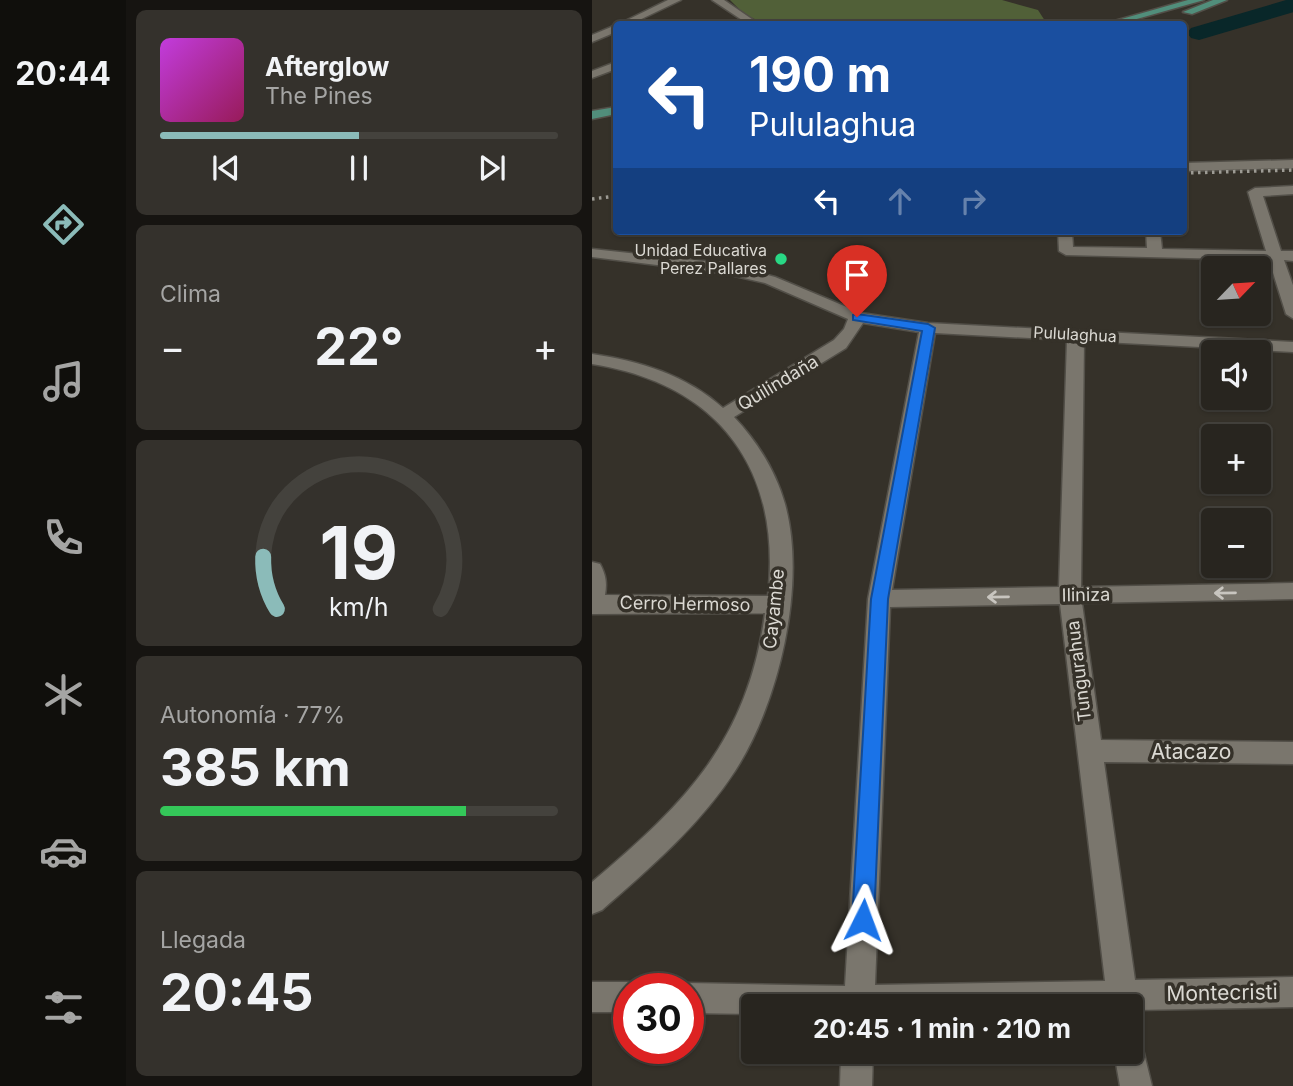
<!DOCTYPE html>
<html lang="es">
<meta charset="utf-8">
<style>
body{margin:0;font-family:Inter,sans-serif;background:#34312c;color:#f1f3f6;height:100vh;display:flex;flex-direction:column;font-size:26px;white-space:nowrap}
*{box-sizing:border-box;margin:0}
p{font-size:23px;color:#a5a5a4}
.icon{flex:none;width:38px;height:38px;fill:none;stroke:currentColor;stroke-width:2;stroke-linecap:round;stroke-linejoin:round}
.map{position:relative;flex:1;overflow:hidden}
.drawer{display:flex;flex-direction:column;gap:10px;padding:10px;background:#161411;width:466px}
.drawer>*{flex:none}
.hud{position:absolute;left:21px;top:21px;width:574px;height:214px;border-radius:7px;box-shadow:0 2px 5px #0004,0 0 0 2px #44423d;background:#1a4fa0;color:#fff;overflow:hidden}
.needle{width:46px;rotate:65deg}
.fabs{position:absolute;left:609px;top:256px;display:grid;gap:14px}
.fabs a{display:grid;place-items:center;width:70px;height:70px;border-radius:7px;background:#28251f;box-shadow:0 2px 5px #0004,0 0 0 2px #44423d;font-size:35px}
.speed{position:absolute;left:21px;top:973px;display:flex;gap:14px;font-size:35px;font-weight:700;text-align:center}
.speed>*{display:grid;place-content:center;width:91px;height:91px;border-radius:50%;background:#28251f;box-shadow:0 2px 5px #0004,0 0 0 2px #44423d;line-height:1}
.speed .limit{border:10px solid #d22;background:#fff;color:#111}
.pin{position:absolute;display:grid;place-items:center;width:60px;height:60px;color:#fff;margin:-72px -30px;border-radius:50% 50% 50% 0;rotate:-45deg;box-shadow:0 0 7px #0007}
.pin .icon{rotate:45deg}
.me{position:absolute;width:77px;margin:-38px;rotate:3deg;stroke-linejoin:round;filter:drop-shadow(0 0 5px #0008)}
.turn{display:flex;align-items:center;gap:24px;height:147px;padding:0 21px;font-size:32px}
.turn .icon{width:91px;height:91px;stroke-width:2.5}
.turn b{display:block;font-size:49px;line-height:60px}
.lanes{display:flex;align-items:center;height:66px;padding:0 21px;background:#0003;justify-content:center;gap:35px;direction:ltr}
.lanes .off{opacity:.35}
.big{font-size:52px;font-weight:700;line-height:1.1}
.drawer .widget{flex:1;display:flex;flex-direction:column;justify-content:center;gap:10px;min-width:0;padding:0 24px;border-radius:10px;background:#34312c}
.drawer .dial{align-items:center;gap:0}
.dial svg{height:182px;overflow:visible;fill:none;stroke:#44423d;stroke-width:7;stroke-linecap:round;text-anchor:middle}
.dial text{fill:#f1f3f6;stroke:none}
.song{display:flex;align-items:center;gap:21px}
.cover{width:84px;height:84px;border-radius:10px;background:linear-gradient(135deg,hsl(290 70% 55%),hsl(330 70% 35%))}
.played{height:7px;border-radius:4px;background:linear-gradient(90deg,#8bbbb9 50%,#44423d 50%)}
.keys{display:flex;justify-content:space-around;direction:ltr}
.heat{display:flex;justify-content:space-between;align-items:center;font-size:38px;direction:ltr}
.charge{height:10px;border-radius:5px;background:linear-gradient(90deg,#34c759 77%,#44423d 0)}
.trip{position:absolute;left:149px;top:994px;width:402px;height:70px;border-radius:7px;background:#28251f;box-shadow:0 2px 5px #0004,0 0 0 2px #44423d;font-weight:700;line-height:70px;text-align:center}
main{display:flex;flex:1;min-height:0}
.menu{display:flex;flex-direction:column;width:126px;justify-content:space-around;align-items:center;background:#100f0c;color:#a5a5a4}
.menu .icon{width:49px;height:49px}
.menu .current{color:#8bbbb9}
.menu b{font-size:32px;color:#f1f3f6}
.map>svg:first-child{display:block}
</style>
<main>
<nav class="menu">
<b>20:44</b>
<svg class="icon current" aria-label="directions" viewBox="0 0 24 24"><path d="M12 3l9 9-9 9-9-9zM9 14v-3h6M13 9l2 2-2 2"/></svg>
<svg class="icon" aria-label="music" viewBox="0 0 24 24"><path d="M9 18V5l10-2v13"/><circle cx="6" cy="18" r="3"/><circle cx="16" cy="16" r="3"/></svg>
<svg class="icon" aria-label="phone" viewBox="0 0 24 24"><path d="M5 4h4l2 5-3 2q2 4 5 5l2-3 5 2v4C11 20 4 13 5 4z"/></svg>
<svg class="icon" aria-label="climate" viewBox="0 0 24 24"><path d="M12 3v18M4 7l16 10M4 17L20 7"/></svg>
<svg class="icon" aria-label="car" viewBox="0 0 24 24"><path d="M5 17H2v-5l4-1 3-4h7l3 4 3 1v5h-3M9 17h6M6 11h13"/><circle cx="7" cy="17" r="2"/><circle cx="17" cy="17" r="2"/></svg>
<svg class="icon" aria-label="filters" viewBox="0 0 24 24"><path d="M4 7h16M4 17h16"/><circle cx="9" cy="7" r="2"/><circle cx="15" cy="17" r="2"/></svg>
</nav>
<section class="drawer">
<div class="widget">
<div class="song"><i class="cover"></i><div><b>Afterglow</b><p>The Pines</p></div></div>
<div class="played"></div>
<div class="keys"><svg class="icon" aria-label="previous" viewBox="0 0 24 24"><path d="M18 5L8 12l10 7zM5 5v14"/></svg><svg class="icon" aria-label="pause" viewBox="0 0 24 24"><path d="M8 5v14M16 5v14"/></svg><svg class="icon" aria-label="next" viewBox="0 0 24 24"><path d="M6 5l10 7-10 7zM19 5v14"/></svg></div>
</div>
<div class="widget"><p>Clima</p>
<div class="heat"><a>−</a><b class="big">22°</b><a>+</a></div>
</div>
<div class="widget dial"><svg viewBox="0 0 100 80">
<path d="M14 69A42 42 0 1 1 86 69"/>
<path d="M14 69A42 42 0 0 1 8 46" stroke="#8bbbb9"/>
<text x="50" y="56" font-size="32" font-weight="700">19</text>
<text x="50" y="72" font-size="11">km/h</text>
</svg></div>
<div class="widget"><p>Autonomía · 77%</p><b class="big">385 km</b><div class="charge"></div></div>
<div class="widget"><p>Llegada</p><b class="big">20:45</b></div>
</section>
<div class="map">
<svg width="702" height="1086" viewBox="0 0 702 1086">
<rect width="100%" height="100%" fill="#353129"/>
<path fill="#516038" d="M138 0H410L446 10 455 24H173L152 14Z"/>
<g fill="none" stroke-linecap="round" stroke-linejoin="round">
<path fill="#092729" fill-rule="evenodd" d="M694 0H702V12L607 40 599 38 595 33 599 28Z"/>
<defs>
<g id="minor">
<path d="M76 0H89L39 24H27Z"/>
<path d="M120 0H132L167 24H156Z"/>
<path d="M24 25V32L0 42V35Z"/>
<path d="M24 62V69L0 78V71Z"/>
<path d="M702 160V168L592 171V163Z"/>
<path d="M702 186V194L671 196 689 251H702V261L692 260 702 288V319L694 314 677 260 474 255 467 251 466 231H480L481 247 555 248 554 231H568L570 249 674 251 656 192 663 188Z"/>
<path d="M0 249 130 263 183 277 269 313 336 323 702 342V352L492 341 489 587 702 583V599L490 603 509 740 702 742V764L512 762 543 980 702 977V1007L544 1010 539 1018V1006H161V1014L96 1013V989H85L96 983 253 986 276 599 327 332 271 323 254 348 142 417C165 441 184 472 193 504 215 584 187 703 143 771 108 825 58 868 10 910L0 914V882C94 803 156 740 173 613L0 614V562L8 564C14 575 15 583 13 595L176 596C190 469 127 384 0 364V354C48 361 94 375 131 408L242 340 252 329 256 319 173 283 130 273 0 257ZM343 333 475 340 467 587 300 590ZM468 604 513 981 283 985 298 607Z"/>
<path d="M0 982H37L49 989H37V1012H0Z"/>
<path d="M539 1037 549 1041 560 1086H528L522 1052H539Z"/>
<path d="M249 1052H281L280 1086H248Z"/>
</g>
<g id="major">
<path d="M596 0H612L527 24H512Z"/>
<path d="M621 0H635L600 14 591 12Z"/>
<path d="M24 107V114L0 119V111Z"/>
</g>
</defs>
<use href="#minor" stroke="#524f48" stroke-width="3"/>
<use href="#major" stroke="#524f48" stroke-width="3"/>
<use href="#minor" fill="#7a766d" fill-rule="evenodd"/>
<use href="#major" fill="#518e7b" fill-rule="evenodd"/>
<g stroke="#9d9b94" stroke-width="3.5" stroke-dasharray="2.5 4.5" stroke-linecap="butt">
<path d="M592 173 702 170"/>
<path d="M0 199 24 196"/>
</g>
</g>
<defs><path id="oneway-shaft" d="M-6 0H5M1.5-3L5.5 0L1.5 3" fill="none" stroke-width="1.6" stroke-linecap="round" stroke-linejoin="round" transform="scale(1.75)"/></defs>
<g stroke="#c8c5bf">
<use href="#oneway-shaft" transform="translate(633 593) rotate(179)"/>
<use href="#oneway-shaft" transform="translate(406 597) rotate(179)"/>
</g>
<path fill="#1a73e8" stroke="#114b97" stroke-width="2" d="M265 314 336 324 343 328 296 599 282 920 279 928 271 931 264 928 260 920 279 599 330 331 261 320V315Z"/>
<circle fill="#29d885" stroke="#353129" stroke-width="2.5" cx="189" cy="259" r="7"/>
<g text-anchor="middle" stroke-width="7" stroke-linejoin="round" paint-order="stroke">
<g font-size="16" fill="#dbd9d3" stroke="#353129" text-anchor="end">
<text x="175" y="256">Unidad Educativa<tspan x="175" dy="18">Perez Pallares</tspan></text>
</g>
<g font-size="16" fill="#dbd9d3" stroke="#353129">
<text transform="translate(483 334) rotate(3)" y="6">Pululaghua</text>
</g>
<g font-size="18" fill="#dbd9d3" stroke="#353129">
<text transform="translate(186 383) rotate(-31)" y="6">Quilindaña</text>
<text transform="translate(494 595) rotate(-1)" y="6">Iliniza</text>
<text transform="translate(93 604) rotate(1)" y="6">Cerro Hermoso</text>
<text transform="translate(182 609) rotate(-84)" y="6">Cayambe</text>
<text transform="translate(487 671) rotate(-97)" y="6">Tungurahua</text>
</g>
<g font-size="21" fill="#dbd9d3" stroke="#353129">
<text x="599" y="759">Atacazo</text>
<text transform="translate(630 993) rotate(-1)" y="7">Montecristi</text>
</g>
</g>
</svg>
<div class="fabs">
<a><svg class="needle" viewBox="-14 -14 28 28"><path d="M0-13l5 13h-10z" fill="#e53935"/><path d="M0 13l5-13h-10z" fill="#a5a5a4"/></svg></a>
<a><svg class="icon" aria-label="sound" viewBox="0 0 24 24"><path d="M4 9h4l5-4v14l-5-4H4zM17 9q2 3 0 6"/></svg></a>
<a>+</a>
<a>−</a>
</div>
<div class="speed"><div class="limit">30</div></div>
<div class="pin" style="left:265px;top:317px;background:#d93025"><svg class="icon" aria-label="arrive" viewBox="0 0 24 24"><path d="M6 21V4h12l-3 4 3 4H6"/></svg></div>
<svg class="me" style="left:271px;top:920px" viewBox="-20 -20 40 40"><path d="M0-17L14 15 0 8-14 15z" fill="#1a73e8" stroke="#fff" stroke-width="4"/></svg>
<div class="trip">20:45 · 1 min · 210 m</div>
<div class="hud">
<div class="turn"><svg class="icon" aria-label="left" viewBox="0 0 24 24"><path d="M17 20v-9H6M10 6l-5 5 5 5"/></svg><div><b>190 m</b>Pululaghua</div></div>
<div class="lanes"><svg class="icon" aria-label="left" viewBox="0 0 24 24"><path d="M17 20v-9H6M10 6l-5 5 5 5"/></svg><svg class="icon off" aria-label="ahead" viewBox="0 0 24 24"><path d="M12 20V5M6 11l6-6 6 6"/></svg><svg class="icon off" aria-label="right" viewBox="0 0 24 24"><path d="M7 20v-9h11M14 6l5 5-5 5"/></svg></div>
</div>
</div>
</main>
